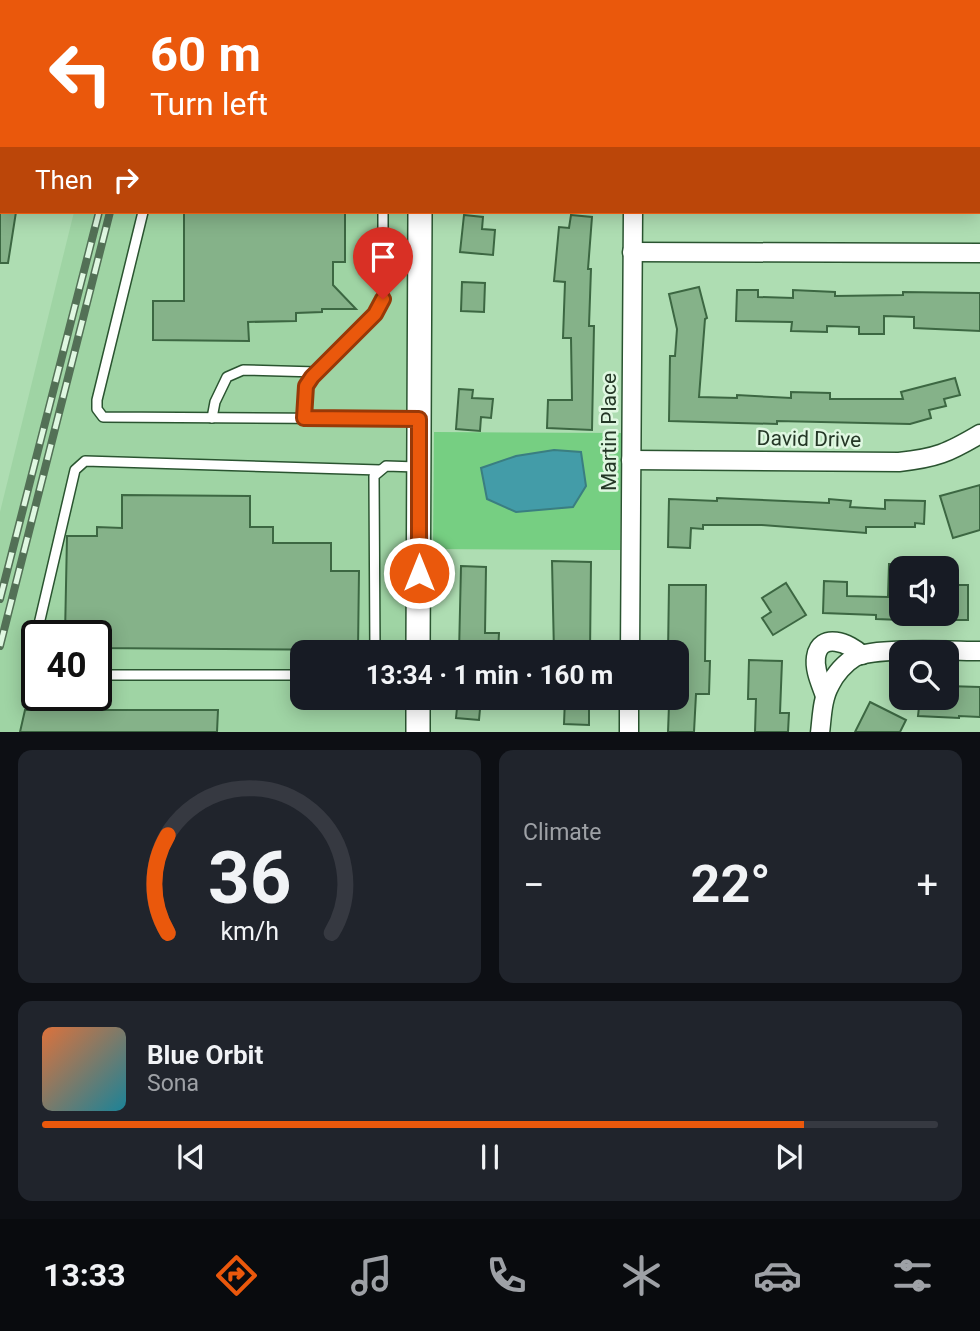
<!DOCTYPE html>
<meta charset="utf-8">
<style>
body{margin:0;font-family:Roboto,sans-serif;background:#20242c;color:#f1f3f6;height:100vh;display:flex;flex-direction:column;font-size:26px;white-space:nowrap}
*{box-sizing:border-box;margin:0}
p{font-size:23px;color:#9ea1a6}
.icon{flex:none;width:38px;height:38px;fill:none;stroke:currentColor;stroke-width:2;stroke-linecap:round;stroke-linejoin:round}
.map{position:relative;height:732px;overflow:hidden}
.sheet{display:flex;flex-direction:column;gap:18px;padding:18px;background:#0d0f14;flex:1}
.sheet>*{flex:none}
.hud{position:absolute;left:0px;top:0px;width:980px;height:214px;box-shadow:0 4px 18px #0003;background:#ea580c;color:#fff;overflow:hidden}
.controls{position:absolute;left:889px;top:556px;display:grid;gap:14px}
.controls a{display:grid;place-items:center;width:70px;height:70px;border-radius:14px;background:#171b24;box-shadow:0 4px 18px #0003;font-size:35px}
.speed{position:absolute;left:21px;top:620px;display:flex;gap:14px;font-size:35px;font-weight:700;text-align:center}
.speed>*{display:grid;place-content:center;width:91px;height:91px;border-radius:50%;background:#171b24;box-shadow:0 4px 18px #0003;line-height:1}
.speed .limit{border:4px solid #111;border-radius:10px;background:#fff;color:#111}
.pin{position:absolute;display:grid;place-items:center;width:60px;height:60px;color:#fff;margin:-72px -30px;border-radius:50% 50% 50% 0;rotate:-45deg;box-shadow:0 0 7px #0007}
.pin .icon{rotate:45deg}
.me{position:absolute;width:77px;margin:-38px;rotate:0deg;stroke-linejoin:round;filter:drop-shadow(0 0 5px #0008)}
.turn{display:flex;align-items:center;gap:24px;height:147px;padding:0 35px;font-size:32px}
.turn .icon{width:91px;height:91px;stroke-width:2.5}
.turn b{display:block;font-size:49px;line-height:60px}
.then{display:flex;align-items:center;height:66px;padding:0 35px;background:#0003;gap:14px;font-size:26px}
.big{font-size:52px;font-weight:700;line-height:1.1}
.sheet .tile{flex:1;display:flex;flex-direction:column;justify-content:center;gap:10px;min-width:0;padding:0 24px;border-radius:14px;background:#20242c}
.sheet .dial{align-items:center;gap:0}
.dial svg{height:182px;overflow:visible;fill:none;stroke:#363941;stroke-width:7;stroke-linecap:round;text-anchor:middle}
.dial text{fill:#f1f3f6;stroke:none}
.song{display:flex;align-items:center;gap:21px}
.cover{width:84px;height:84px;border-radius:10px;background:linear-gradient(135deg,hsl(20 70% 55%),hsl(190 70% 35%))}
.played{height:7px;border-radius:4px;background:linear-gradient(90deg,#ea580c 85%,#363941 85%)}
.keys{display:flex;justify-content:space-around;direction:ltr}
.heat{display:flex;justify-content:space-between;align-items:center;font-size:38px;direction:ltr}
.sheet .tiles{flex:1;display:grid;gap:18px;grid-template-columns:1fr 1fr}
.tile:last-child{grid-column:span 2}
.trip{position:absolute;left:290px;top:640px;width:399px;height:70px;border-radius:14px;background:#171b24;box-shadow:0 4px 18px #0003;font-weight:700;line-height:70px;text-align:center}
.menu{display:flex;height:112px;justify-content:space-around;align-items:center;background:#090b0e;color:#9ea1a6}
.menu .icon{width:49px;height:49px}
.menu .active{color:#ea580c}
.menu b{font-size:32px;color:#f1f3f6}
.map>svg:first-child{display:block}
</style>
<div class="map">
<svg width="980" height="733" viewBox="0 0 980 733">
<rect width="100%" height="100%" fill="#aeddb2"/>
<path fill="#9fd4a4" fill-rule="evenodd" d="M74 212H410L407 653H303V698H407L406 732 0 733V512ZM37 635H96V695H37Z"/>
<path fill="#76cf82" d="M434 432 621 433 620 550 433 549Z"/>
<path fill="#439ca8" stroke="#3a7e81" stroke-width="2" d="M554 450 581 452 586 486 573 507 516 512 487 499 481 468 516 456Z"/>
<g fill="#85b289" stroke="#3c6742" stroke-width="2">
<path d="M0 212H16L8 263H0Z"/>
<path d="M184 212H345V262H333V285L356 309H322V312L296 313V321L248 322 249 341 153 340V301H184Z"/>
<path d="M464 215 483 217 482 229 495 230 493 255 460 252Z"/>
<path d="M571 215 592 217 588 269H591L589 326H594L592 430 547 428 548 400H572L571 338H563L565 282 554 281 559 227 569 228Z"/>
<path d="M462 282 485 283 484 312 461 311Z"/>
<path d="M699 287 707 318 705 319 699 397 737 398V395L791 398V392L830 393V399H903L901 392 955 378 960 395 944 399 946 406 929 410 931 418 910 424 777 421V424L669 421 670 356H675L677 329 669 294Z"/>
<path d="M737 290H758V297L793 298V290L835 292V296L903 295V292L980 293V331L914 328V317L884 316V334H859V327L827 326V332L791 331 792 322 736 321Z"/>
<path d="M459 389 473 390 472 398 493 399 491 418 481 417 480 431 456 429Z"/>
<path d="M980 485V530L953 538 940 496Z"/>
<path d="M122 495 250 496V527H273V543H331V571H359L358 650 96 648V635H65L67 536H97V527L122 528Z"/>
<path d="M717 498 829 503V499L851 501 850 507 885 509V500L925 501 924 524 915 523V527H866V533L762 525H703V529L691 528 690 548 668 547 669 499 717 501Z"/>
<path d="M552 561 591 562 590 653H554Z"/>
<path d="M889 564H901V620L876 619V615L823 613 824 581 847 582V596L888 597Z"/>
<path d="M461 566 486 567 485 633H499L498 653H459Z"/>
<path d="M786 583 806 615 773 635 762 618 771 612 762 598Z"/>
<path d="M669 585H706L705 661H710L709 694H696L694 732H668L669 705H677V653H668Z"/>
<rect x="947" y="585" width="21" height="35"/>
<path d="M749 660 782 661 780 713H789L788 732H755L756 699H748Z"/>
<path d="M947 686 980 687V717L959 716V718L918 716 920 698H947Z"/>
<path d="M458 698H481L479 720 456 718Z"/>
<path d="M565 698H589V725L564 724Z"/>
<path d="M870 702 906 720 900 732H855Z"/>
<path d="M25 710H218L217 732H20Z"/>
</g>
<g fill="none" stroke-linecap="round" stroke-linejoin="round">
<defs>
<g id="service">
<path d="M212 2V0"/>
<path d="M242 2V0"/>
<path d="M289 2V0"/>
<path d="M342 2V0"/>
<path d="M374 2V0"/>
<path d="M143 212 97 400V409L103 417 417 419"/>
<path d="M212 418 215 402 227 377 243 370 317 372"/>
<path d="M304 418 306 386 312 377 380 308 383 299V212"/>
<path d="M375 653 374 476 386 466 417 467"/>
<path d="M37 662 32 654 75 470 85 461 380 470"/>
<path d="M96 675H303"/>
</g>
<g id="minor">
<path d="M7 2 8 0"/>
<path d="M0 33 2 25"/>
<path d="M978 68 980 69"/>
<path d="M632 252 980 253"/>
<path d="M631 460 899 462C936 458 948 453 980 434"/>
<path d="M630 653 633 212"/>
<path d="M825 696C821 684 814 670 816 657 820 631 850 643 862 655"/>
<path d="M629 733V698"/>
<path d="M820 733C822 717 822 699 830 685 835 674 845 663 855 657 876 647 953 651 980 651"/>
</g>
<g id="tertiary">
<path d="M422 2V0"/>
<path d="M418 653 420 212"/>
<path d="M418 733V698"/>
</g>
</defs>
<use href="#service" stroke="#2a5430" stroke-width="12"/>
<use href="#minor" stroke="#2a5430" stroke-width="21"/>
<use href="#tertiary" stroke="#2a5430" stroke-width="26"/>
<use href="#service" stroke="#fff" stroke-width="9"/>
<use href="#minor" stroke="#fff" stroke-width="18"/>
<use href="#tertiary" stroke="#fff" stroke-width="23"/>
<defs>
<g id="rail">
<path d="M152 2V0"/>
<path d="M163 2 164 0"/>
<path d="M0 599 99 212"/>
<path d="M0 646 110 212"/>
</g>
</defs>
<use href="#rail" stroke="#537056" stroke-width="8"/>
<use href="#rail" stroke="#dff7e1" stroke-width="5" stroke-dasharray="16" stroke-linecap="butt"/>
</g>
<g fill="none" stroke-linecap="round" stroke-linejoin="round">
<defs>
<path id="route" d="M383 299 375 314 312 377 306 386 304 418 419 419V573"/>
</defs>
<use href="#route" stroke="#983908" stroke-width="18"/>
<use href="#route" stroke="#ea580c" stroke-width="12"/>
</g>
<g text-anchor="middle" stroke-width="5" stroke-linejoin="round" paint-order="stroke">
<g font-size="21" fill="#243726" stroke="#dff7e1">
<text transform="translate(609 432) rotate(-90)" y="7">Martin Place</text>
<text transform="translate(809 439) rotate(1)" y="7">David Drive</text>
</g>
</g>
</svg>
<div class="controls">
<a><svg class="icon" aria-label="sound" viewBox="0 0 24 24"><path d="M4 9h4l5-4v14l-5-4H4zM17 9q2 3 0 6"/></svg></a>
<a><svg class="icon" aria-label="search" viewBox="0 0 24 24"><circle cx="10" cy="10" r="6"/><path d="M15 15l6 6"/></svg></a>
</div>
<div class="speed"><div class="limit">40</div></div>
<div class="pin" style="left:383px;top:299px;background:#d93025"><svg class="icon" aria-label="arrive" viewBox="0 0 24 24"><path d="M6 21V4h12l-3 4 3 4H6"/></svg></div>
<svg class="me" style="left:419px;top:573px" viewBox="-20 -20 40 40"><circle r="17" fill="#ea580c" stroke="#fff" stroke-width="3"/><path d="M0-11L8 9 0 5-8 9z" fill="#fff"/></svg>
<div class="trip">13:34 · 1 min · 160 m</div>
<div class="hud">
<div class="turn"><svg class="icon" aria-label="left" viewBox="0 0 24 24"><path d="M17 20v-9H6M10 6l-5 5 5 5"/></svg><div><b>60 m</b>Turn left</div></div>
<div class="then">Then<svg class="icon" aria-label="right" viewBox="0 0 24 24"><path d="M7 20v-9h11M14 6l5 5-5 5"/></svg></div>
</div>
</div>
<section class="sheet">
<div class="tiles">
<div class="tile dial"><svg viewBox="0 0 100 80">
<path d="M14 69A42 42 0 1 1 86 69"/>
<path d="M14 69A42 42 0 0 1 14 26" stroke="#ea580c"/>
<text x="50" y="56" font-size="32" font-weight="700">36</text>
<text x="50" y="72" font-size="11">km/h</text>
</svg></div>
<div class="tile"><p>Climate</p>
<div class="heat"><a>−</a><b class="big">22°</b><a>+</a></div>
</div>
<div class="tile">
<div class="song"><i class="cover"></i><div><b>Blue Orbit</b><p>Sona</p></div></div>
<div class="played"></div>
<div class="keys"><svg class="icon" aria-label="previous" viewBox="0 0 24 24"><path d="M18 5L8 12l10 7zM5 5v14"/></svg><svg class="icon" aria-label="pause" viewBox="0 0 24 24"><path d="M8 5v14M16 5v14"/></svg><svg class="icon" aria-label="next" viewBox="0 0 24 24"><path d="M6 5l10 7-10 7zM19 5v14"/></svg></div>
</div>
</div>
</section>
<nav class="menu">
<b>13:33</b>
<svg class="icon active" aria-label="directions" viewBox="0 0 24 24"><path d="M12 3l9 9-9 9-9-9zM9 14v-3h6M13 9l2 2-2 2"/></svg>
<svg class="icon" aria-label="music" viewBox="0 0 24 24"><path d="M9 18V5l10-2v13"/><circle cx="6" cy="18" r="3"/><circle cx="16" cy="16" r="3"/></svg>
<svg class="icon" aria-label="phone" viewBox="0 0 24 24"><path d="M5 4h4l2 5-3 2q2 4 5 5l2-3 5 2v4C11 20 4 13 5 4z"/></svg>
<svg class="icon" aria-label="climate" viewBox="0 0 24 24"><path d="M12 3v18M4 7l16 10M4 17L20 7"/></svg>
<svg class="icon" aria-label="car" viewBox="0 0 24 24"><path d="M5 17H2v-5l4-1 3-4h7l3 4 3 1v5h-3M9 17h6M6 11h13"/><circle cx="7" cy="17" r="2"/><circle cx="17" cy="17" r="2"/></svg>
<svg class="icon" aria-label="filters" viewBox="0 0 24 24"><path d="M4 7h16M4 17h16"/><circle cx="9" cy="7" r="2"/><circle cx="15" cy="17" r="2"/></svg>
</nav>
